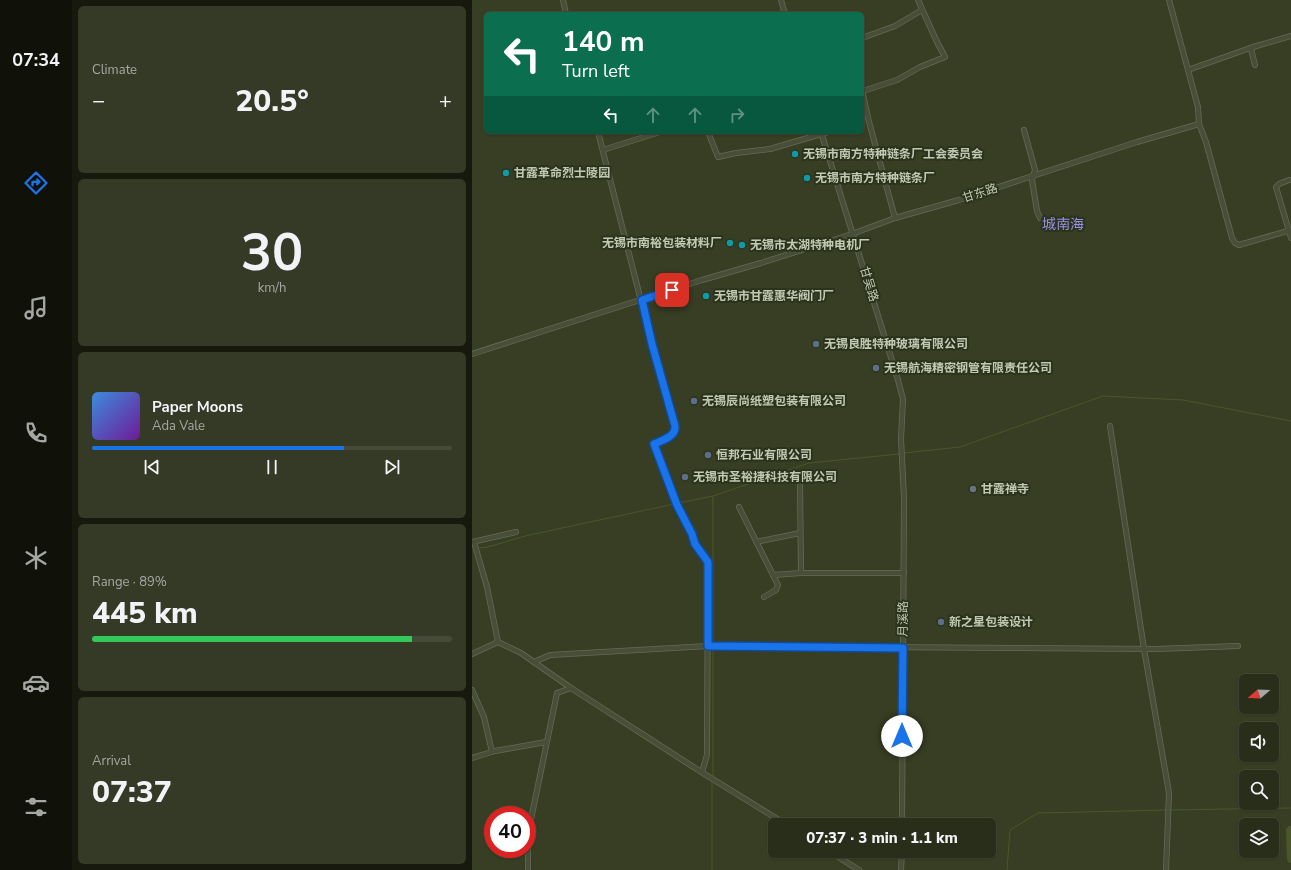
<!DOCTYPE html>
<meta charset="utf-8">
<style>
body{margin:0;font-family:"Nunito Sans","Noto Sans SC",sans-serif;background:#353a27;color:#f1f3f6;height:100vh;display:flex;flex-direction:column;font-size:15px;white-space:nowrap}
*{box-sizing:border-box;margin:0}
p{font-size:13px;color:#a5a8a2}
.icon{flex:none;width:22px;height:22px;fill:none;stroke:currentColor;stroke-width:2;stroke-linecap:round;stroke-linejoin:round}
.map{position:relative;flex:1;overflow:hidden}
.details{display:flex;flex-direction:column;gap:6px;padding:6px;background:#17190e;width:400px}
.details>*{flex:none}
.banner{position:absolute;left:12px;top:12px;width:380px;height:122px;border-radius:6px;box-shadow:0 1px 3px #0004,0 0 0 1px #454a39;background:#0b6e4f;color:#fff;overflow:hidden}
.needle{width:26px;rotate:251deg}
.tools{position:absolute;left:767px;top:674px;display:grid;gap:8px}
.tools a{display:grid;place-items:center;width:40px;height:40px;border-radius:6px;background:#292e1a;box-shadow:0 1px 3px #0004,0 0 0 1px #454a39;font-size:20px}
.speed{position:absolute;left:12px;top:806px;display:flex;gap:8px;font-size:20px;font-weight:700;text-align:center}
.speed>*{display:grid;place-content:center;width:52px;height:52px;border-radius:50%;background:#292e1a;box-shadow:0 1px 3px #0004,0 0 0 1px #454a39;line-height:1}
.speed .limit{border:6px solid #d22;background:#fff;color:#111}
.pin{position:absolute;display:grid;place-items:center;width:34px;height:34px;color:#fff;margin:-17px;border-radius:8px;box-shadow:0 2px 6px #0006}
.me{position:absolute;width:44px;margin:-22px;rotate:0deg;stroke-linejoin:round;filter:drop-shadow(0 0 3px #0008)}
.turn{display:flex;align-items:center;gap:14px;height:84px;padding:0 12px;font-size:18px}
.turn .icon{width:52px;height:52px;stroke-width:2.5}
.turn b{display:block;font-size:28px;line-height:34px}
.lanes{display:flex;align-items:center;height:38px;padding:0 12px;background:#0003;justify-content:center;gap:20px;direction:ltr}
.lanes .off{opacity:.35}
.big{font-size:30px;font-weight:800;line-height:1.1}
.details .widget{flex:1;display:flex;flex-direction:column;justify-content:center;gap:6px;min-width:0;padding:0 14px;border-radius:6px;background:#353a27}
.details .dial{align-items:center;gap:0}
.dial b{font-size:52px;line-height:1}
.song{display:flex;align-items:center;gap:12px}
.cover{width:48px;height:48px;border-radius:6px;background:linear-gradient(135deg,hsl(210 70% 55%),hsl(280 70% 35%))}
.played{height:4px;border-radius:2px;background:linear-gradient(90deg,#1a73e8 70%,#454a39 70%)}
.keys{display:flex;justify-content:space-around;direction:ltr}
.heat{display:flex;justify-content:space-between;align-items:center;font-size:22px;direction:ltr}
.charge{height:6px;border-radius:3px;background:linear-gradient(90deg,#34c759 89%,#454a39 0)}
.trip{position:absolute;left:296px;top:818px;width:228px;height:40px;border-radius:6px;background:#292e1a;box-shadow:0 1px 3px #0004,0 0 0 1px #454a39;font-weight:800;line-height:40px;text-align:center}
main{display:flex;flex:1;min-height:0}
.menu{display:flex;flex-direction:column;width:72px;justify-content:space-around;align-items:center;background:#10120a;color:#a5a8a2}
.menu .icon{width:28px;height:28px}
.menu .on{color:#1a73e8}
.menu b{font-size:18px;color:#f1f3f6}
.map>svg:first-child{display:block}
</style>
<main>
<nav class="menu">
<b>07:34</b>
<svg class="icon on" aria-label="directions" viewBox="0 0 24 24"><path d="M12 3l9 9-9 9-9-9zM9 14v-3h6M13 9l2 2-2 2"/></svg>
<svg class="icon" aria-label="music" viewBox="0 0 24 24"><path d="M9 18V5l10-2v13"/><circle cx="6" cy="18" r="3"/><circle cx="16" cy="16" r="3"/></svg>
<svg class="icon" aria-label="phone" viewBox="0 0 24 24"><path d="M5 4h4l2 5-3 2q2 4 5 5l2-3 5 2v4C11 20 4 13 5 4z"/></svg>
<svg class="icon" aria-label="climate" viewBox="0 0 24 24"><path d="M12 3v18M4 7l16 10M4 17L20 7"/></svg>
<svg class="icon" aria-label="car" viewBox="0 0 24 24"><path d="M5 17H2v-5l4-1 3-4h7l3 4 3 1v5h-3M9 17h6M6 11h13"/><circle cx="7" cy="17" r="2"/><circle cx="17" cy="17" r="2"/></svg>
<svg class="icon" aria-label="filters" viewBox="0 0 24 24"><path d="M4 7h16M4 17h16"/><circle cx="9" cy="7" r="2"/><circle cx="15" cy="17" r="2"/></svg>
</nav>
<section class="details">
<div class="widget"><p>Climate</p>
<div class="heat"><a>−</a><b class="big">20.5°</b><a>+</a></div>
</div>
<div class="widget dial"><b>30</b><p>km/h</p></div>
<div class="widget">
<div class="song"><i class="cover"></i><div><b>Paper Moons</b><p>Ada Vale</p></div></div>
<div class="played"></div>
<div class="keys"><svg class="icon" aria-label="previous" viewBox="0 0 24 24"><path d="M18 5L8 12l10 7zM5 5v14"/></svg><svg class="icon" aria-label="pause" viewBox="0 0 24 24"><path d="M8 5v14M16 5v14"/></svg><svg class="icon" aria-label="next" viewBox="0 0 24 24"><path d="M6 5l10 7-10 7zM19 5v14"/></svg></div>
</div>
<div class="widget"><p>Range · 89%</p><b class="big">445 km</b><div class="charge"></div></div>
<div class="widget"><p>Arrival</p><b class="big">07:37</b></div>
</section>
<div class="map">
<svg width="819" height="870" viewBox="0 0 819 870">
<rect width="100%" height="100%" fill="#373e23"/>
<path fill="#4a5729" d="M817 826H819V863H817L815 860 814 829Z"/>
<g fill="none" stroke-linecap="round" stroke-linejoin="round">
<g stroke="#4a5729" stroke-width="1">
<path d="M431 453 488 447 631 396 711 400 819 421"/>
<path d="M241 497V643"/>
<path d="M207 503 241 496 337 463 427 454"/>
<path d="M7 548 16 547 53 536 202 504"/>
<path d="M241 777V649"/>
<path d="M698 810 819 808"/>
<path d="M240 870V781"/>
<path d="M535 870 538 830 566 813 695 810"/>
</g>
<defs>
<g id="minor">
<path d="M91 0 94 14"/>
<path d="M309 0 313 14"/>
<path d="M697 0 726 107 727 124 734 142 760 238 763 243 767 245 819 230"/>
<path d="M390 38 423 26 450 10"/>
<path d="M779 49 783 65"/>
<path d="M716 70 781 47 819 36"/>
<path d="M390 90 396 118 423 218"/>
<path d="M391 91 425 80 448 67 473 57 465 42 446 0"/>
<path d="M552 130 563 170 560 180 565 211 568 218"/>
<path d="M126 132 180 344 203 427C204 437 190 440 182 444L205 505 220 534 223 544 236 562 235 755 230 772"/>
<path d="M236 132 246 157 264 153 298 149 356 132"/>
<path d="M349 132 426 380 431 399 429 439 432 498 430 825"/>
<path d="M131 150 188 132"/>
<path d="M817 180 807 184 804 187 819 238"/>
<path d="M0 354 230 280 289 263 380 234 423 218 487 200 665 142 727 124"/>
<path d="M638 426 672 649 697 793 694 870"/>
<path d="M328 482 329 573"/>
<path d="M267 507 306 585 304 590 292 597"/>
<path d="M0 542 44 532"/>
<path d="M2 542 15 587 26 642"/>
<path d="M284 542 328 533"/>
<path d="M301 575 329 573H432"/>
<path d="M0 654 26 642 49 653 99 688 226 770 315 825"/>
<path d="M62 662 78 655 236 646 684 649 766 646"/>
<path d="M0 690 12 717 20 752"/>
<path d="M0 758 23 751 74 742"/>
<path d="M357 851 387 870"/>
<path d="M56 870V834L85 693 99 688"/>
<path d="M429 870 430 851"/>
</g>
</defs>
<use href="#minor" stroke="#656c55" stroke-width="6"/>
<use href="#minor" stroke="#484e37" stroke-width="4.5"/>
</g>
<g fill="none" stroke-linecap="round" stroke-linejoin="round">
<defs>
<path id="route" d="M200 290 170 300 180 344 203 426C204 437 190 440 182 444L205 505 220 534 223 544 236 562V646L431 648 430 736"/>
</defs>
<use href="#route" stroke="#114b97" stroke-width="10"/>
<use href="#route" stroke="#1a73e8" stroke-width="7"/>
</g>
<g fill="#0f9aa8" stroke="#2c331c" stroke-width="1.5">
<circle cx="323" cy="154" r="4"/>
<circle cx="34" cy="173" r="4"/>
<circle cx="335" cy="178" r="4"/>
<circle cx="258" cy="243" r="4"/>
<circle cx="270" cy="245" r="4"/>
<circle cx="234" cy="296" r="4"/>
</g>
<g fill="#5c6f8a" stroke="#2c331c" stroke-width="1.5">
<circle cx="344" cy="344" r="4"/>
<circle cx="404" cy="368" r="4"/>
<circle cx="222" cy="401" r="4"/>
<circle cx="236" cy="455" r="4"/>
<circle cx="213" cy="477" r="4"/>
<circle cx="469" cy="622" r="4"/>
</g>
<circle fill="#6b7280" stroke="#2c331c" stroke-width="1.5" cx="501" cy="489" r="4"/>
<g text-anchor="middle" stroke-width="4" stroke-linejoin="round" paint-order="stroke">
<g font-size="12" font-weight="bold" fill="#c2c9b2" stroke="#2c331c" text-anchor="start">
<text x="331" y="158">无锡市南方特种链条厂工会委员会</text>
<text x="42" y="177">甘露革命烈士陵园</text>
<text x="343" y="182">无锡市南方特种链条厂</text>
<text x="250" y="247" text-anchor="end">无锡市南裕包装材料厂</text>
<text x="278" y="249">无锡市太湖特种电机厂</text>
<text x="242" y="300">无锡市甘露惠华阀门厂</text>
<text x="352" y="348">无锡良胜特种玻璃有限公司</text>
<text x="412" y="372">无锡航海精密钢管有限责任公司</text>
<text x="230" y="405">无锡辰尚纸塑包装有限公司</text>
<text x="244" y="459">恒邦石业有限公司</text>
<text x="221" y="481">无锡市圣裕捷科技有限公司</text>
<text x="509" y="493">甘露禅寺</text>
<text x="477" y="626">新之星包装设计</text>
</g>
<g font-size="12" fill="#c2c9b2" stroke="#2c331c">
<text transform="translate(508 193) rotate(-18)" y="4">甘东路</text>
<text transform="translate(397 284) rotate(73)" y="4">甘吴路</text>
<text transform="translate(431 619) rotate(-89)" y="4">月溪路</text>
</g>
<g font-size="14" fill="#9a8ee5" stroke="#2c331c">
<text x="591" y="229">城南海</text>
</g>
</g>
</svg>
<div class="tools">
<a><svg class="needle" viewBox="-14 -14 28 28"><path d="M0-13l5 13h-10z" fill="#e53935"/><path d="M0 13l5-13h-10z" fill="#a5a8a2"/></svg></a>
<a><svg class="icon" aria-label="sound" viewBox="0 0 24 24"><path d="M4 9h4l5-4v14l-5-4H4zM17 9q2 3 0 6"/></svg></a>
<a><svg class="icon" aria-label="search" viewBox="0 0 24 24"><circle cx="10" cy="10" r="6"/><path d="M15 15l6 6"/></svg></a>
<a><svg class="icon" aria-label="layers" viewBox="0 0 24 24"><path d="M12 4l9 5-9 5-9-5zM3 14l9 5 9-5"/></svg></a>
</div>
<div class="speed"><div class="limit">40</div></div>
<div class="pin" style="left:200px;top:290px;background:#d93025"><svg class="icon" aria-label="arrive" viewBox="0 0 24 24"><path d="M6 21V4h12l-3 4 3 4H6"/></svg></div>
<svg class="me" style="left:430px;top:736px" viewBox="-20 -20 40 40"><circle r="19" fill="#fff"/><path d="M0-13L10 11 0 6-10 11z" fill="#1a73e8"/></svg>
<div class="trip">07:37 · 3 min · 1.1 km</div>
<div class="banner">
<div class="turn"><svg class="icon" aria-label="left" viewBox="0 0 24 24"><path d="M17 20v-9H6M10 6l-5 5 5 5"/></svg><div><b>140 m</b>Turn left</div></div>
<div class="lanes"><svg class="icon" aria-label="left" viewBox="0 0 24 24"><path d="M17 20v-9H6M10 6l-5 5 5 5"/></svg><svg class="icon off" aria-label="ahead" viewBox="0 0 24 24"><path d="M12 20V5M6 11l6-6 6 6"/></svg><svg class="icon off" aria-label="ahead" viewBox="0 0 24 24"><path d="M12 20V5M6 11l6-6 6 6"/></svg><svg class="icon off" aria-label="right" viewBox="0 0 24 24"><path d="M7 20v-9h11M14 6l5 5-5 5"/></svg></div>
</div>
</div>
</main>
